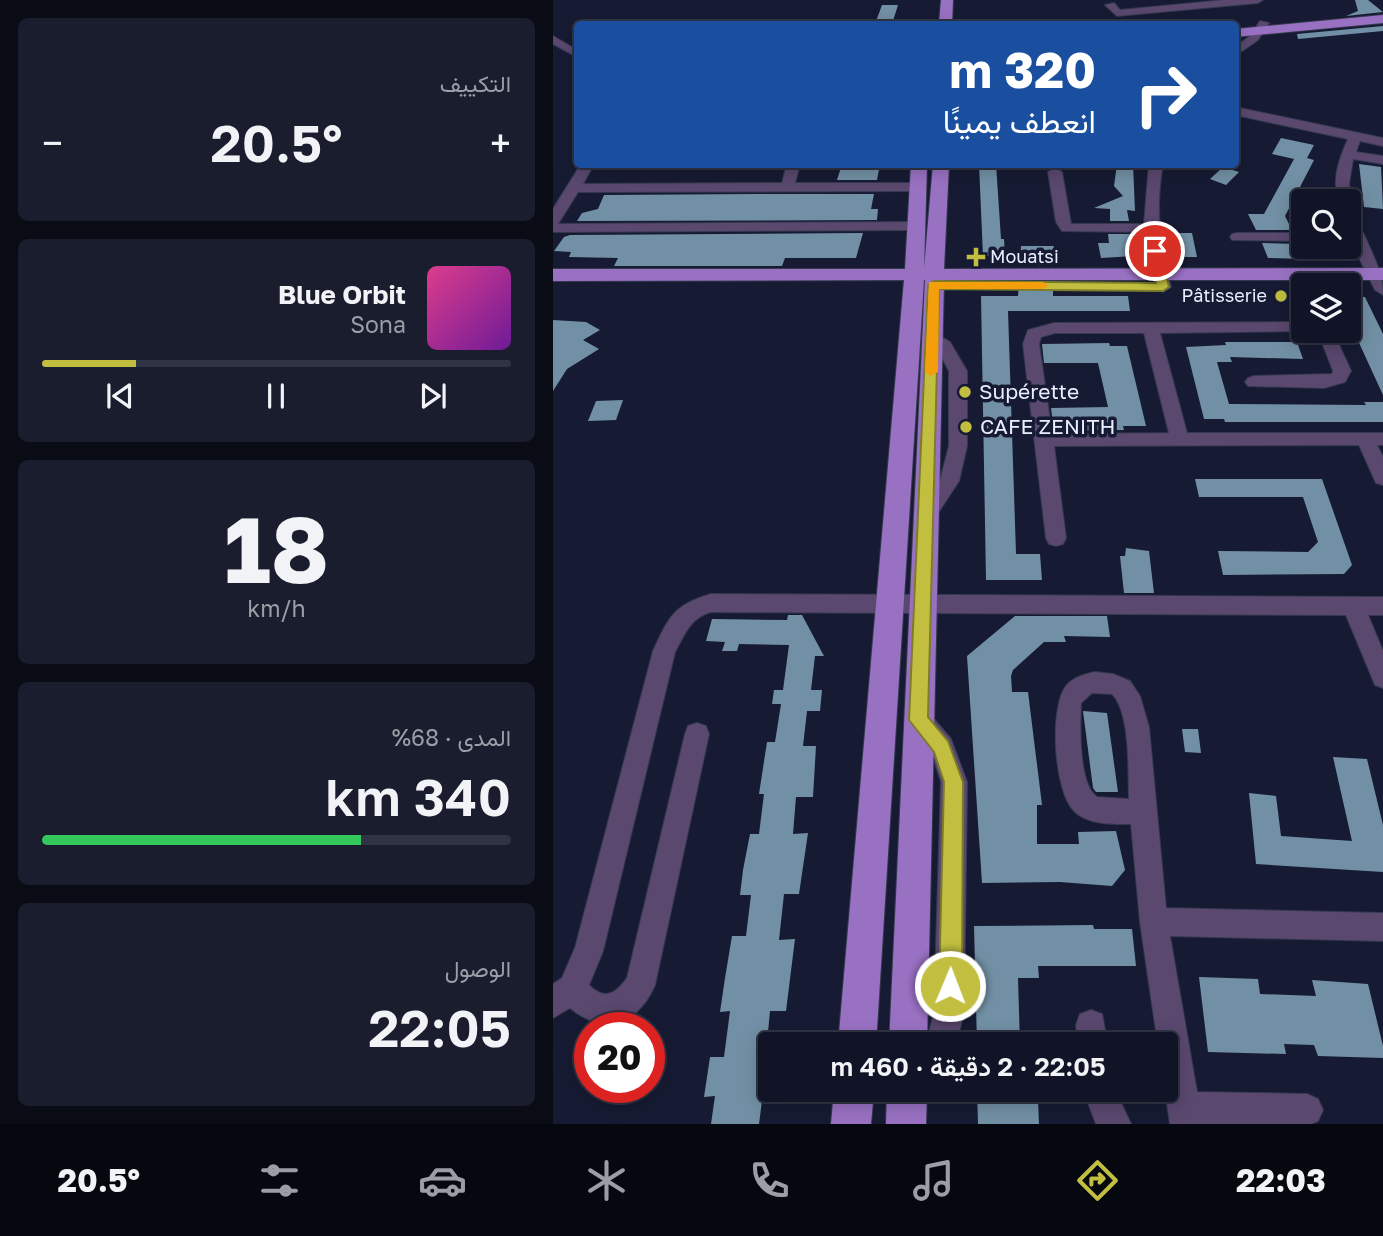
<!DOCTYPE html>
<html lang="ar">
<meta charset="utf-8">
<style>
body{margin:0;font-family:"Golos Text",Vazirmatn,sans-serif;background:#191d2e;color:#f1f3f6;direction:rtl;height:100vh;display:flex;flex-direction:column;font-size:26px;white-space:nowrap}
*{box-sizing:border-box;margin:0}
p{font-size:23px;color:#9c9ea7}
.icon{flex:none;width:38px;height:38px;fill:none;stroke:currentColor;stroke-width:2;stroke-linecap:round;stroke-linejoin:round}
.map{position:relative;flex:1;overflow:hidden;direction:ltr}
.drawer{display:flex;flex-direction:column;gap:18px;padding:18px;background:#090b15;width:553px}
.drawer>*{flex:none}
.top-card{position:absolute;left:21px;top:21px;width:665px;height:147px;border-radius:7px;box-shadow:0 4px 18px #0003,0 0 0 2px #303343;direction:rtl;background:#1a4fa0;color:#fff;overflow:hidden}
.fabs{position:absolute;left:738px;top:189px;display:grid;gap:14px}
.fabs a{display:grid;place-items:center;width:70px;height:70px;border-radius:7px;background:#101426;box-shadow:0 4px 18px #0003,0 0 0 2px #303343;font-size:35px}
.speed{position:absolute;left:21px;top:1012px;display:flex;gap:14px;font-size:35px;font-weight:700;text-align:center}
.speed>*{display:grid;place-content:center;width:91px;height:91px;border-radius:50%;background:#101426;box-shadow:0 4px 18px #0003,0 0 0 2px #303343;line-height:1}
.speed .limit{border:10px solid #d22;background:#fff;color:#111}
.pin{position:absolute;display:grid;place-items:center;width:60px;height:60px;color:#fff;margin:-30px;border:4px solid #fff;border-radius:50%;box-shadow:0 2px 7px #0007}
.me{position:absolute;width:77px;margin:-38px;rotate:1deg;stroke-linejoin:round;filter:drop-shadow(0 0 5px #0008)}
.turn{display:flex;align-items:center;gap:24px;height:147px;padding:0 28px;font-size:32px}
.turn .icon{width:91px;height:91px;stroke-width:2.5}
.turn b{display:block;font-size:49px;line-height:60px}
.big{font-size:52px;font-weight:600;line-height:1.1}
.drawer .tile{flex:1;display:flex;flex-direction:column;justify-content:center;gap:10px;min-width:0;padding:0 24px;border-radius:10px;background:#191d2e}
.drawer .dial{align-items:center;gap:0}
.dial b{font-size:91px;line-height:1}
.song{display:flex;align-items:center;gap:21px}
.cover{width:84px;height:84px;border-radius:10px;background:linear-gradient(135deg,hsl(330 70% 55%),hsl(280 70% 35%))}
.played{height:7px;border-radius:4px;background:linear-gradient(90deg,#c1be40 20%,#303343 20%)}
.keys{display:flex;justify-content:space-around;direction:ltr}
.heat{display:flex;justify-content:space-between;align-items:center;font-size:38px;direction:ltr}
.charge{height:10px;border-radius:5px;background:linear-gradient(90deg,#34c759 68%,#303343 0)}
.trip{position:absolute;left:205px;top:1032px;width:420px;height:70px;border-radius:7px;background:#101426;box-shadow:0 4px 18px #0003,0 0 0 2px #303343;font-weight:600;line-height:70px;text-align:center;direction:rtl}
.tab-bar{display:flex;height:112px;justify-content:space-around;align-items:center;background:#06080f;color:#9c9ea7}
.tab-bar .icon{width:49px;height:49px}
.tab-bar .active{color:#c1be40}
.tab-bar b{font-size:32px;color:#f1f3f6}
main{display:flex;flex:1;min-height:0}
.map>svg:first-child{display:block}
</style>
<main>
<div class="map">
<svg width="830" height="1124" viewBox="0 0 830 1124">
<rect width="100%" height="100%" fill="#161b33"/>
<g fill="#7290a5">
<path d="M802 0H815L830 12 793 16 805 11Z"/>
<path d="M329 5H345L339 24H322Z"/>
<path d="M830 26V31L745 39 744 34Z"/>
<path d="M728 138 761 145 754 158 761 160 732 216 739 230H703L695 214H711L741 159 719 154Z"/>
<path d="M289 164H327L324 180H284Z"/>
<path d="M426 164H443L448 239H451L452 256H430Z"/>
<path d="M564 164H580L582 211 574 210 576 221H557V209L541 208 570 196 561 186Z"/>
<path d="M806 164 828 167 830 209 811 207Z"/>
<path d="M670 167 686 172 673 185 657 179Z"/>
<path d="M204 194H321L318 209H325L324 220 24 221 29 213 45 209 51 195Z"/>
<path d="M310 233 303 258H232L229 266H61L65 258 16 257 18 252 1 251 11 237 17 235Z"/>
<path d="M618 233H639L644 257H622L621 253H617L613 236H619Z"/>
<path d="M555 234H579L583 252H580L581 256 548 258 545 243H556Z"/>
<path d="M709 243 746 244 754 259 715 258Z"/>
<path d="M468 246H501L500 266H467Z"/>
<path d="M466 283H500V296H575L577 311H455L463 554H487L489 580H433L428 296H465Z"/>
<path d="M796 297H812L830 334V395L796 321Z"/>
<path d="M0 320 33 322 47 330 30 340 46 349 14 369 0 391Z"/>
<path d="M672 342H744L750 359 677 357 679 362H664L676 404 813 405 811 402H830V422H672L671 419H651L633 347 673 345Z"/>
<path d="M556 343 557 346H574L593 426H570L571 430 501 431 498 408 555 407 545 363H491L489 344Z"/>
<path d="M70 400 63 420 35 421 43 401Z"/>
<path d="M642 479H769L799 565 791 574 670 575 665 551 755 552 765 542 750 497H646Z"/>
<path d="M573 548 596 551 601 593H571L567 556H572Z"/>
<path d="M235 615H249L271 656H262L258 690H269L267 711H254L250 746H263L260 797H243L240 834 255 833 246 894H231L226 940 242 939 233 1011H217L212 1064H217V1093H210L206 1124H158L162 1096 151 1097 157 1057H171L177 1011 167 1012 172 978 179 936H193L198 895H187L190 870 197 834H206L211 794H206L214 742H222L228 704H219L221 690H230L236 645 186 644 184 651H169L172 642 153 641 159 619 234 620Z"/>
<path d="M462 616H554L557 637 511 636 513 642H491L460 670 458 676 459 692H475L489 805H484V844H526L525 832 563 831 572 870 559 886 507 882 429 883 414 656Z"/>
<path d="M530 711 554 713 565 792H543L540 788Z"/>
<path d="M629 729H645L648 753 632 752Z"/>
<path d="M780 757 814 759 830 825V872L703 864 696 793 723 796 728 836 799 841Z"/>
<path d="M540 925 541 929H579L583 966H485L486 978H465L467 1045H424L421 926Z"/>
<path d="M646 977 705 979 707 994 763 996 759 980 815 984 830 1046V1058L765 1056 761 1045 731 1044 733 1054 655 1052Z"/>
<path d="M424 1090H469L470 1099H485L486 1124H425Z"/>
</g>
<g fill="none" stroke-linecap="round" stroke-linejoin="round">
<defs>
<g id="minor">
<path d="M672 0H710L705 3 564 16 552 5 561 3 567 10Z"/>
<path d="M707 21 716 23 705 40 682 56V47L697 36Z"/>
<path d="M0 36 24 50V57L0 44Z"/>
<path d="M682 107 830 138V146L807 141 803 152 830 156V164L800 159 796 184 799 201 796 204V201H785C779 178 786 159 795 139L682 115Z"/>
<path d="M28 164H41L30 184 229 183 234 164H247L242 183H364L371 187 364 191 25 192 5 224 362 222 369 226 362 230 0 232V209Z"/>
<path d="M596 164H610C602 207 606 246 618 287L610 292 602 287 592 232 509 231 503 222 495 172 502 168 509 172 518 224H591Z"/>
<path d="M796 211 803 215C812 242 830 266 830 295L822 290 796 238Z"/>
<path d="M684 233H751V241L679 240 677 237 679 234Z"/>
<path d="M751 322V331H756L607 333 634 433H830V445H824L830 457V485L823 483 806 445 501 446 513 538 510 544 503 546 496 544 493 538 470 344 475 330 501 323ZM502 333H591L616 433 499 434 486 344 488 337Z"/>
<path d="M379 331 397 342 414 371V446L406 481 381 519 374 521 367 519 364 514 387 480 396 446V371L384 349 371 336Z"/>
<path d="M760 331H777L783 338 798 371 792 382 771 388 695 386 692 382 695 378 701 376 779 374 780 371 768 340Z"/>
<path d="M158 594 830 597V615H815L830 651V688L822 685 793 615 158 612C137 618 132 634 122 652L50 951 36 985C51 1000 62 995 74 978L132 734 135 726 144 723 153 726 156 734 102 985C85 1024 51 1036 17 1008L0 1018V984L9 978 22 948 100 651C116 617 120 605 158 594Z"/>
<path d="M542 672 560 674 577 681 587 696 596 727 613 908 830 913V941L617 936 644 1092 754 1094 765 1099 770 1110 765 1121 758 1124H617L612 1090V1045H605L587 922 578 824C560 824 535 825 521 811 501 791 496 708 513 686 520 677 532 674 542 672ZM539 693 559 694C578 713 575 773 576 799L544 797C525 784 527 726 528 703Z"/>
<path d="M366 709 375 712 398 739 414 782 411 1012 403 1045H373L381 1012 388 782 379 753 354 720 357 712Z"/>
<path d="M538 1010 549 1014 555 1045H525L523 1025 527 1014Z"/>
<path d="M530 1090H562L578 1124H543Z"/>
</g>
<g id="major">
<path d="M388 0H400L399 24H386Z"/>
<path d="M830 15V23L682 37V29Z"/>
<path d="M358 164H374L371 269 380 164H396L391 269 830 268V280H391L374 1045H336L372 280H371L323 1045H285L351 280 0 281V269H352Z"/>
<path d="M281 1090H321L318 1124H278Z"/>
<path d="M334 1090H374L373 1124H333Z"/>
</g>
</defs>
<use href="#minor" stroke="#34394f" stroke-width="2"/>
<use href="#major" stroke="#34394f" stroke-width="2"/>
<use href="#minor" fill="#5a486f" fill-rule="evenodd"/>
<use href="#major" fill="#9971c3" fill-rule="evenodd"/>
</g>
<path fill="#c1be40" stroke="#7d7c2a" stroke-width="2" d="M602 247 607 251 616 287 610 291 386 289 375 717 395 741 410 782 409 986 405 994 397 997 390 994 386 986 391 782 381 752 356 720 375 285 381 281 603 283 596 251Z"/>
<path fill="#f59e0b" d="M376 282H490L496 286 490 289H386L385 372 378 376 372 372Z"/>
<g fill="#c1be40" stroke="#161b33" stroke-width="2.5">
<path d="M419.5 246.5h7v7h7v7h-7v7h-7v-7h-7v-7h7z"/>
<circle cx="728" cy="296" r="7"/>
<circle cx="412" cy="392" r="7"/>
<circle cx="413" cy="427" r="7"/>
</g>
<g text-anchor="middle" stroke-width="7" stroke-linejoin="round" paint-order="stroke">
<g font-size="18" fill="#e9eefe" stroke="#161b33" text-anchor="start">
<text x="437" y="263">Mouatsi</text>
<text x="714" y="302" text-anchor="end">Pâtisserie</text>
</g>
<g font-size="21" fill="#e9eefe" stroke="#161b33" text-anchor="start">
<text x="426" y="399">Supérette</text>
<text x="427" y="434">CAFE ZENITH</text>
</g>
</g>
</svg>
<div class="fabs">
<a><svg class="icon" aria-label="search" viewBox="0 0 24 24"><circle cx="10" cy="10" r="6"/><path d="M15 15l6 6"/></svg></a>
<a><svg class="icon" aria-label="layers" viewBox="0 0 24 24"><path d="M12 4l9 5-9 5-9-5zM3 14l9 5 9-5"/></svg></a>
</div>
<div class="speed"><div class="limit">20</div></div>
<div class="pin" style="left:602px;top:251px;background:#d93025"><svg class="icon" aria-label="arrive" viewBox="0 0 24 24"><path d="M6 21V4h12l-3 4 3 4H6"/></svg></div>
<svg class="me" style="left:397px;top:986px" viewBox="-20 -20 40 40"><circle r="17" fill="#c1be40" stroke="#fff" stroke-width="3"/><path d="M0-11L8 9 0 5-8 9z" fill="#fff"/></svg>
<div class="trip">22:05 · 2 دقيقة · 460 m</div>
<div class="top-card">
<div class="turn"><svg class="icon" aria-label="right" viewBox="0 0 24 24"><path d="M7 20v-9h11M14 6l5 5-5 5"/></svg><div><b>320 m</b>انعطف يمينًا</div></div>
</div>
</div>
<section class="drawer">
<div class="tile"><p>التكييف</p>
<div class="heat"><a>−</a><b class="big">20.5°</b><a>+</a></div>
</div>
<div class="tile">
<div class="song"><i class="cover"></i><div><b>Blue Orbit</b><p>Sona</p></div></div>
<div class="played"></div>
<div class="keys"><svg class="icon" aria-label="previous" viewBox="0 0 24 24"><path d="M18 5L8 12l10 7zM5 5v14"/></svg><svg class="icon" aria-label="pause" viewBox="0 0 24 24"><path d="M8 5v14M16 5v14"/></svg><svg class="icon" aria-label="next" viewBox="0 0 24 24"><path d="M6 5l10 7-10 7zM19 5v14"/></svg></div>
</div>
<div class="tile dial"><b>18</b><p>km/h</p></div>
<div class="tile"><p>المدى · 68%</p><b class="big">340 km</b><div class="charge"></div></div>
<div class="tile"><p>الوصول</p><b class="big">22:05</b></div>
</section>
</main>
<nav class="tab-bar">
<b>22:03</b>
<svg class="icon active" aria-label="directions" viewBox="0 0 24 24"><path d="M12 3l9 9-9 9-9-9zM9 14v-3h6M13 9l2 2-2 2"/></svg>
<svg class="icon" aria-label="music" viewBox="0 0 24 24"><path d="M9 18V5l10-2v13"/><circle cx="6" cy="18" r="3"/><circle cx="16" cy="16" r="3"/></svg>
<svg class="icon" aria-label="phone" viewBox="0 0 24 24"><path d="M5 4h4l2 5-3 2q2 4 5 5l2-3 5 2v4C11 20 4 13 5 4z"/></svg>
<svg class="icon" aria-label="climate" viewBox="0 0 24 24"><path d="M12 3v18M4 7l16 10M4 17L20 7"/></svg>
<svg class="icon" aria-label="car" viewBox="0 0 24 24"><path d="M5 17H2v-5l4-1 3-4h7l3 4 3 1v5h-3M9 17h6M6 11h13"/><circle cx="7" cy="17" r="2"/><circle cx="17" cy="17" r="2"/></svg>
<svg class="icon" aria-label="filters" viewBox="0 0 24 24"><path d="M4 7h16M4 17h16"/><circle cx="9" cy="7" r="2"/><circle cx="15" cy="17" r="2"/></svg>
<b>20.5°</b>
</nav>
